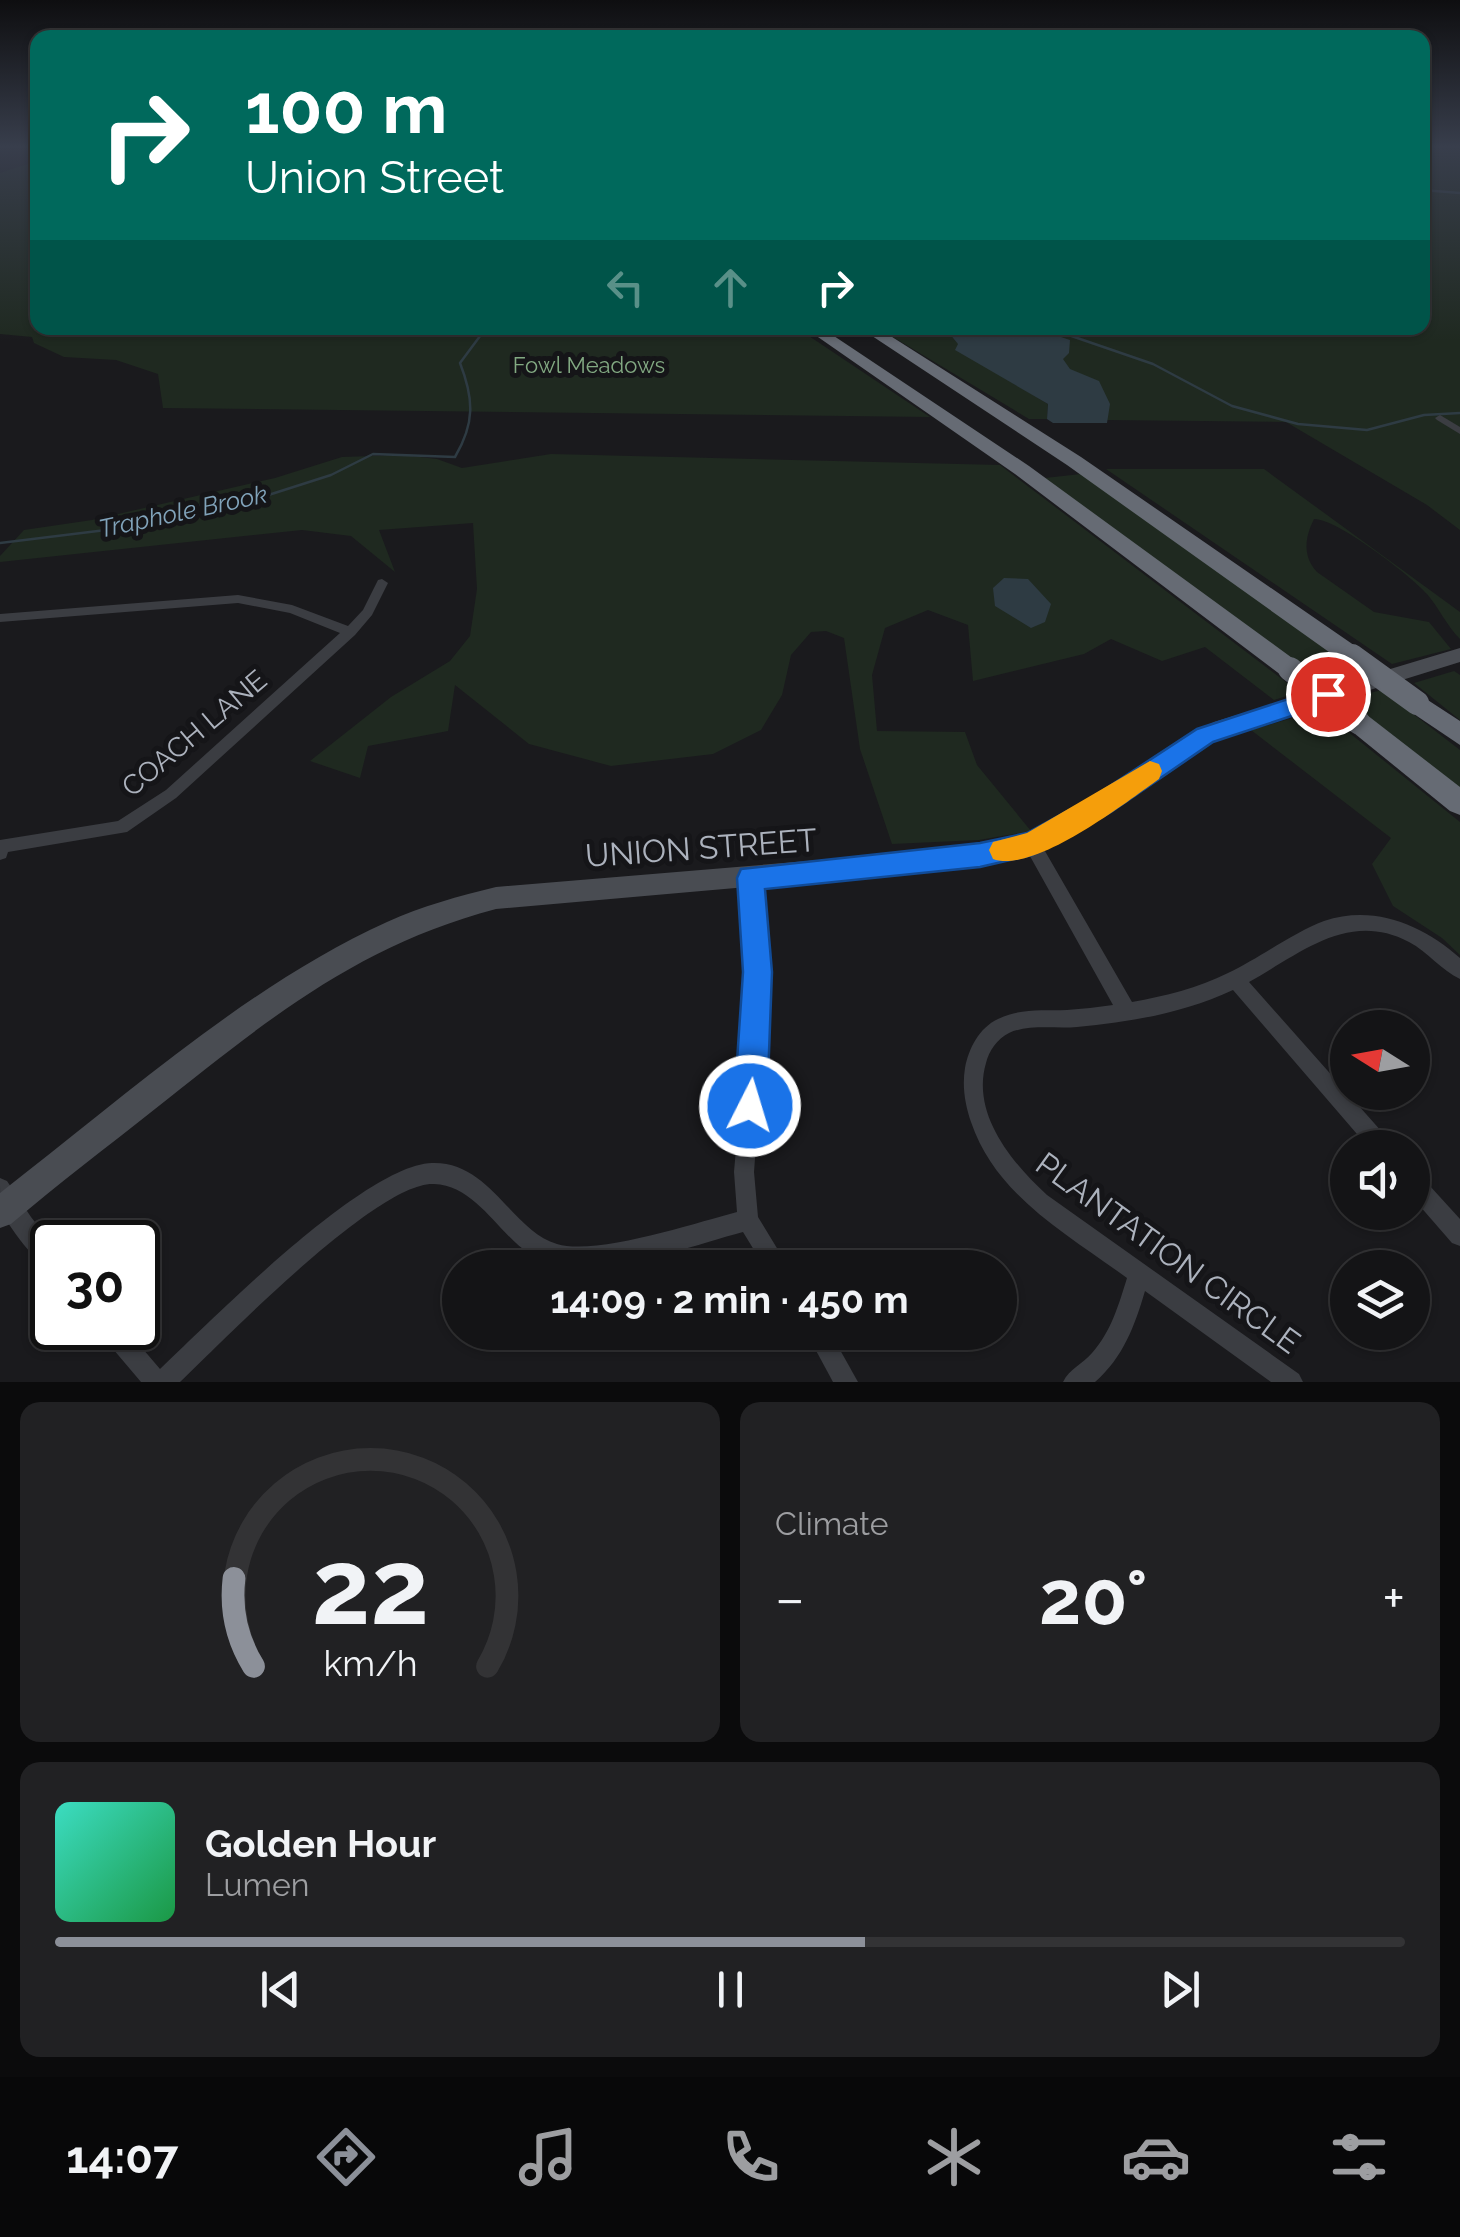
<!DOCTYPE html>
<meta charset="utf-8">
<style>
body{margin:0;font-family:Raleway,sans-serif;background:#212123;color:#f1f3f6;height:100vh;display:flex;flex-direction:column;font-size:38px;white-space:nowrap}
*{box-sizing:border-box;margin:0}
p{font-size:32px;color:#9d9ea1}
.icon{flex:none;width:55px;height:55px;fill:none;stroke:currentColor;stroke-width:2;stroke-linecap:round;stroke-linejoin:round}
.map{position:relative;height:1382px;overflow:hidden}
.panel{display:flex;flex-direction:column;gap:20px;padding:20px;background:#0b0b0c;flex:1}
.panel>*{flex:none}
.hud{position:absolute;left:30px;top:30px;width:1400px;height:305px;border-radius:20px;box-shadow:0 2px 8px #0004,0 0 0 2px #333335;background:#00695c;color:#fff;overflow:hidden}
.needle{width:65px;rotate:281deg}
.tools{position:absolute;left:1330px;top:1010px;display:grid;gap:20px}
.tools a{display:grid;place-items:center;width:100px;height:100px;border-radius:50%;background:#141416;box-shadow:0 2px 8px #0004,0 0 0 2px #333335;font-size:50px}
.speed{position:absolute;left:30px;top:1220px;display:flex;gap:20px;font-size:50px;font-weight:700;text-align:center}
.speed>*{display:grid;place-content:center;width:130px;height:130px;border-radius:50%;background:#141416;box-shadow:0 2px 8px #0004,0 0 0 2px #333335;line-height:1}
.speed .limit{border:5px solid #111;border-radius:15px;background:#fff;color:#111}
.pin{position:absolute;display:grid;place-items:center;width:85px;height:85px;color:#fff;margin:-42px;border:5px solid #fff;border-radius:50%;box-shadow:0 2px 10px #0007}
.me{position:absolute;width:110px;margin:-55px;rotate:5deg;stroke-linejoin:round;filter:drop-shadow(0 0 8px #0008)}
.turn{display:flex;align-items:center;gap:35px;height:210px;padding:0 50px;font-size:45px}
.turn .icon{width:130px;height:130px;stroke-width:2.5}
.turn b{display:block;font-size:70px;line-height:85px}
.lanes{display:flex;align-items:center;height:95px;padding:0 50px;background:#0003;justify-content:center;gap:50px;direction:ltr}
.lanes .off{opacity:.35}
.big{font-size:75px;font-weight:700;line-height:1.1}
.panel .tile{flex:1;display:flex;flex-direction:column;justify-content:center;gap:15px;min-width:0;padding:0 35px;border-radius:20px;background:#212123}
.panel .dial{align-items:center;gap:0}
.dial svg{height:260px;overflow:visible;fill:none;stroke:#333335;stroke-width:7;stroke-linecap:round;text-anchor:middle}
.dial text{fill:#f1f3f6;stroke:none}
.song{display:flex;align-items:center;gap:30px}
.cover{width:120px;height:120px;border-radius:15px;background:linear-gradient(135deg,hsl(170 70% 55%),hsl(140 70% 35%))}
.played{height:10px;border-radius:5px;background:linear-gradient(90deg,#8c9099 60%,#333335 60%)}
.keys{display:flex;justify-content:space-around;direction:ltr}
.heat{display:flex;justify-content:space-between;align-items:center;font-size:55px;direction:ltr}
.panel .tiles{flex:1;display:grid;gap:20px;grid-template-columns:1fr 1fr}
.tile:last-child{grid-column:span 2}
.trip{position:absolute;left:442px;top:1250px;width:575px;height:100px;border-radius:50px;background:#141416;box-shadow:0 2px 8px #0004,0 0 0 2px #333335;font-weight:700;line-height:100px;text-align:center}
.menu{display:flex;height:160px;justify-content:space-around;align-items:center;background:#080809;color:#9d9ea1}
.menu .icon{width:70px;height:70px}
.menu .current{color:#8c9099}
.menu b{font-size:45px;color:#f1f3f6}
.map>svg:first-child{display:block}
</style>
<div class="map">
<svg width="1460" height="1382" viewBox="0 0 1460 1382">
<rect width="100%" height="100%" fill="#1a1a1d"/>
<g fill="#1f2920">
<path d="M1423 148H1460V530L1427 505 1286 422 1105 420 1109 404 958 350 1048 404 1047 419H1029L878 328H1422Z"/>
<path d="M37 161 38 328H797L930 417 163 408 158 374 116 360 64 357 34 343 32 337 0 334V173Z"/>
<path d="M551 454 1000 465 1299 692 1274 700 1205 647 1162 661 1111 639 1084 654 973 681 968 625 928 610 885 628 872 675 877 731 965 732 977 765 1031 831 979 840 892 844 860 749 844 638 826 631 811 632 791 655 782 695 761 730 713 754 611 766 529 744 455 685 448 731 368 746 360 778 310 761 391 697 450 661 470 636 477 589 473 523 379 530 395 572 351 536 302 530 0 562V556L24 530 92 520 275 478 342 457 403 455 437 459 462 468Z"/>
<path d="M1106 469H1264L1460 612V639C1447 626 1439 608 1427 594 1410 575 1336 518 1314 519 1305 537 1302 556 1317 572L1374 612 1429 622 1451 649 1392 664Z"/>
<path d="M1081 474 1364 676 1327 687 1045 478Z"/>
<path d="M1454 671 1460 675V720L1414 683Z"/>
<path d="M1382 690 1460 750V791L1345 699Z"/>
<path d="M1321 710 1460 822V955L1442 938 1393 906 1372 864 1391 838 1251 730Z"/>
</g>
<g fill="#2e3b43">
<path d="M945 328H1056L1052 334 1070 340 1069 353 1063 359 1070 369 1099 381 1110 404 1107 423H1053L1047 419 1048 404 955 350 958 344Z"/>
<path d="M1004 578 1028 579 1051 604 1045 622 1031 628 995 606 993 588Z"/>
</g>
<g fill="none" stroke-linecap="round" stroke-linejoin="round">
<g stroke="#2e3b43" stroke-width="2.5">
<path d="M1422 190 1460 193"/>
<path d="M1054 330 1153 364 1232 406 1298 424 1367 430 1424 415 1460 413"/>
<path d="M0 543 106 530 171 509 253 500 331 475 373 454 455 457C475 423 474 399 460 363L486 328"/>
</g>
<g fill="#3b3d42" fill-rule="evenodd">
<path d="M1440 415 1460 427V434L1437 420 1435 418Z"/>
<path d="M382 579 388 583 372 615 355 635 176 798 127 832 8 852 6 858 0 860V840L118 821 166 790 340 633 290 613 238 603 0 622V614L238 595 292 605 348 626 363 610 378 580Z"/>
<path d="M1032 837 1038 839 1132 1002C1165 996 1198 988 1228 973 1258 959 1294 932 1324 921 1374 904 1423 925 1460 958V979C1441 970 1428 952 1409 942 1348 910 1300 954 1249 982L1390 1141 1393 1148H1369L1233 990C1184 1013 1131 1022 1077 1027 1056 1029 1028 1024 1009 1033 997 1039 989 1051 986 1063 971 1114 1012 1163 1047 1195L1299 1374 1303 1382H1271L1145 1291C1135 1325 1123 1358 1095 1382H1063C1069 1369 1083 1364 1092 1353 1111 1332 1119 1304 1127 1278 1067 1234 996 1196 971 1122 965 1104 962 1087 965 1068 969 1048 979 1028 998 1019 1020 1008 1044 1011 1067 1010 1082 1009 1098 1007 1113 1005L1026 849 1024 844 1026 839Z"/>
<path d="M751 871 757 873 759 878 766 1008 754 1172 758 1217 789 1268H765L743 1232C686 1247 583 1288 530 1254 498 1234 477 1186 434 1184 378 1181 224 1340 180 1382H141L102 1336 99 1328H125L160 1369C212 1320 364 1165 432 1163 490 1161 512 1231 557 1244 596 1256 695 1223 737 1212L734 1172 748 1008 743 878 745 873Z"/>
<path d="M1412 1171 1419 1174 1460 1219V1246L1452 1243 1412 1197Z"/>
<path d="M0 1178 7 1181 31 1217 52 1244V1271C37 1265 8 1226 1 1210 0 1201 0 1187 0 1178Z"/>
<path d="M806 1332H830L858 1382H833Z"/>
</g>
<path fill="#494c52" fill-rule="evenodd" d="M1460 648V662L1228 734 1191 754 1110 812 1032 854 928 871 496 909C356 946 266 1021 155 1109 107 1147 58 1184 11 1224L0 1228V1193L24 1174C138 1085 255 982 387 922 422 906 459 896 496 887L928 851 1028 834 1094 798 1177 742 1214 722Z"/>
<g fill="#666b74" fill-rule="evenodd">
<path d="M805 328H822L1029 466 1299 663 1302 669 1299 675H1281L1015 474Z"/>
<path d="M860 328H878L1081 457 1361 650 1364 656 1361 662H1343L1067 465Z"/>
<path d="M1417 693 1460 721V745L1408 710 1404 703 1408 696Z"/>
<path d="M1358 712 1367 715 1460 787V815L1450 811 1349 729 1345 722 1349 715Z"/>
</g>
<g stroke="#666b74" stroke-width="24">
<path d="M1352 656 1417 703"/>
<path d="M1290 669 1358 722"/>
</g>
</g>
<linearGradient id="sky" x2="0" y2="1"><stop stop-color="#0e0e10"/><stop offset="0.43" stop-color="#383e4c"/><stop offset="1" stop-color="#383e4c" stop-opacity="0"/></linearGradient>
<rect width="1460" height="341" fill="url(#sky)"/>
<path fill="#1a73e8" stroke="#114b97" stroke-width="2.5" d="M1328 686 1337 688 1340 694 1337 701 1213 742 1111 812 1032 855 980 867 765 889 772 972 767 1106 762 1117 750 1122 739 1117 734 1106 743 972 737 878 741 869 980 843 1027 833 1093 797 1197 729Z"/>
<path fill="#f59e0b" d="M1150 761 1159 764 1162 771 1159 779C1125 803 1034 874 993 859L989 850 993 842 1027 833Z"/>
<g text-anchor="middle" stroke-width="10" stroke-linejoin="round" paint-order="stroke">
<g font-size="22" fill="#82a982" stroke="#151518">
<text x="589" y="373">Fowl Meadows</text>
</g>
<g font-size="25" font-style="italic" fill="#81a3ba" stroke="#151518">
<text transform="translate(183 511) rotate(-12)" y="9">Traphole Brook</text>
</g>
<g font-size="28" fill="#acb2bd" stroke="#151518">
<text transform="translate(194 733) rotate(-40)" y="10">COACH LANE</text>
</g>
<g font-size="32" fill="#acb2bd" stroke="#151518">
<text transform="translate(701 848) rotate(-4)" y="11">UNION STREET</text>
<text transform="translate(1168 1253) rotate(36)" y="11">PLANTATION CIRCLE</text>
</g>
</g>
</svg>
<div class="tools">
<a><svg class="needle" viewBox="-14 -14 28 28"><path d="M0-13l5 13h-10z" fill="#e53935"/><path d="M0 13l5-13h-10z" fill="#9d9ea1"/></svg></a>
<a><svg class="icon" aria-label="sound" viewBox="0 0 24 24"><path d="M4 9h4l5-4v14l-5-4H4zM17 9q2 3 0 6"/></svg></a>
<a><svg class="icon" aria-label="layers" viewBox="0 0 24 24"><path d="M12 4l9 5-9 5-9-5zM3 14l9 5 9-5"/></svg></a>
</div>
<div class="speed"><div class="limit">30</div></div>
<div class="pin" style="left:1328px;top:694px;background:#d93025"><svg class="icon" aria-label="arrive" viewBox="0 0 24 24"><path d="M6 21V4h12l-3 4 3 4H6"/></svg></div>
<svg class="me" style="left:750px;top:1106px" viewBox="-20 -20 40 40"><circle r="17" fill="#1a73e8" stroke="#fff" stroke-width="3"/><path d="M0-11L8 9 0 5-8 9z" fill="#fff"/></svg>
<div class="trip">14:09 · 2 min · 450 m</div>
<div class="hud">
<div class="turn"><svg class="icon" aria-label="right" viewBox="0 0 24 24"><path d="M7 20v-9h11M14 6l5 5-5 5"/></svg><div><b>100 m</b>Union Street</div></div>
<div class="lanes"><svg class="icon off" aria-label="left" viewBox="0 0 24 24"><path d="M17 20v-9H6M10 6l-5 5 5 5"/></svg><svg class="icon off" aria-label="ahead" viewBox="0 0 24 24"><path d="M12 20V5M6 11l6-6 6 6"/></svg><svg class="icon" aria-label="right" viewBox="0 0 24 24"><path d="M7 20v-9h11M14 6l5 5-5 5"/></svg></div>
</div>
</div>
<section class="panel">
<div class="tiles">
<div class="tile dial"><svg viewBox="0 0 100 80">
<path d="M14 69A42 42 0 1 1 86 69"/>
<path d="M14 69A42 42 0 0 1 8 42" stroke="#8c9099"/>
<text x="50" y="56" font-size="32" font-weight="700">22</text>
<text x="50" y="72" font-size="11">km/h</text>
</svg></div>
<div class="tile"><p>Climate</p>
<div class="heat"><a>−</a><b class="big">20°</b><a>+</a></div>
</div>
<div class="tile">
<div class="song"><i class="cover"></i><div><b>Golden Hour</b><p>Lumen</p></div></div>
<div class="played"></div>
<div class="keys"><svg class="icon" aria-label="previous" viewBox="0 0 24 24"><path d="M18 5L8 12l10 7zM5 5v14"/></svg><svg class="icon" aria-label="pause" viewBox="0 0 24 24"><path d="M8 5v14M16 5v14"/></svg><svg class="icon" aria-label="next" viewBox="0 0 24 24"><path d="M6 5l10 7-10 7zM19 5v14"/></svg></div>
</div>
</div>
</section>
<nav class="menu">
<b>14:07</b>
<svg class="icon current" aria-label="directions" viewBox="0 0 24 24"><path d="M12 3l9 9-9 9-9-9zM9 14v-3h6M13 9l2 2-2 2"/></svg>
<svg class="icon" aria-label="music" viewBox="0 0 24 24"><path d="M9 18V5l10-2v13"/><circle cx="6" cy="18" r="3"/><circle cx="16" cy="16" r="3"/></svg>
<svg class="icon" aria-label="phone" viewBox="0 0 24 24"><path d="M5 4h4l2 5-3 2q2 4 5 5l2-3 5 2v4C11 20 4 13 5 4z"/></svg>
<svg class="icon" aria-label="climate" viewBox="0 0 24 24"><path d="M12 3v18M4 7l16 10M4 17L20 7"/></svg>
<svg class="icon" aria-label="car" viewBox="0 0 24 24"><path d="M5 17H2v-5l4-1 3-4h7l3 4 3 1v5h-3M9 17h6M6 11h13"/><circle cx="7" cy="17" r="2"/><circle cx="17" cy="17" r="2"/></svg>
<svg class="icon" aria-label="filters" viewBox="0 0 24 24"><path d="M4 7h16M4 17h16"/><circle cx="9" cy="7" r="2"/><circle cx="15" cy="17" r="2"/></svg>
</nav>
